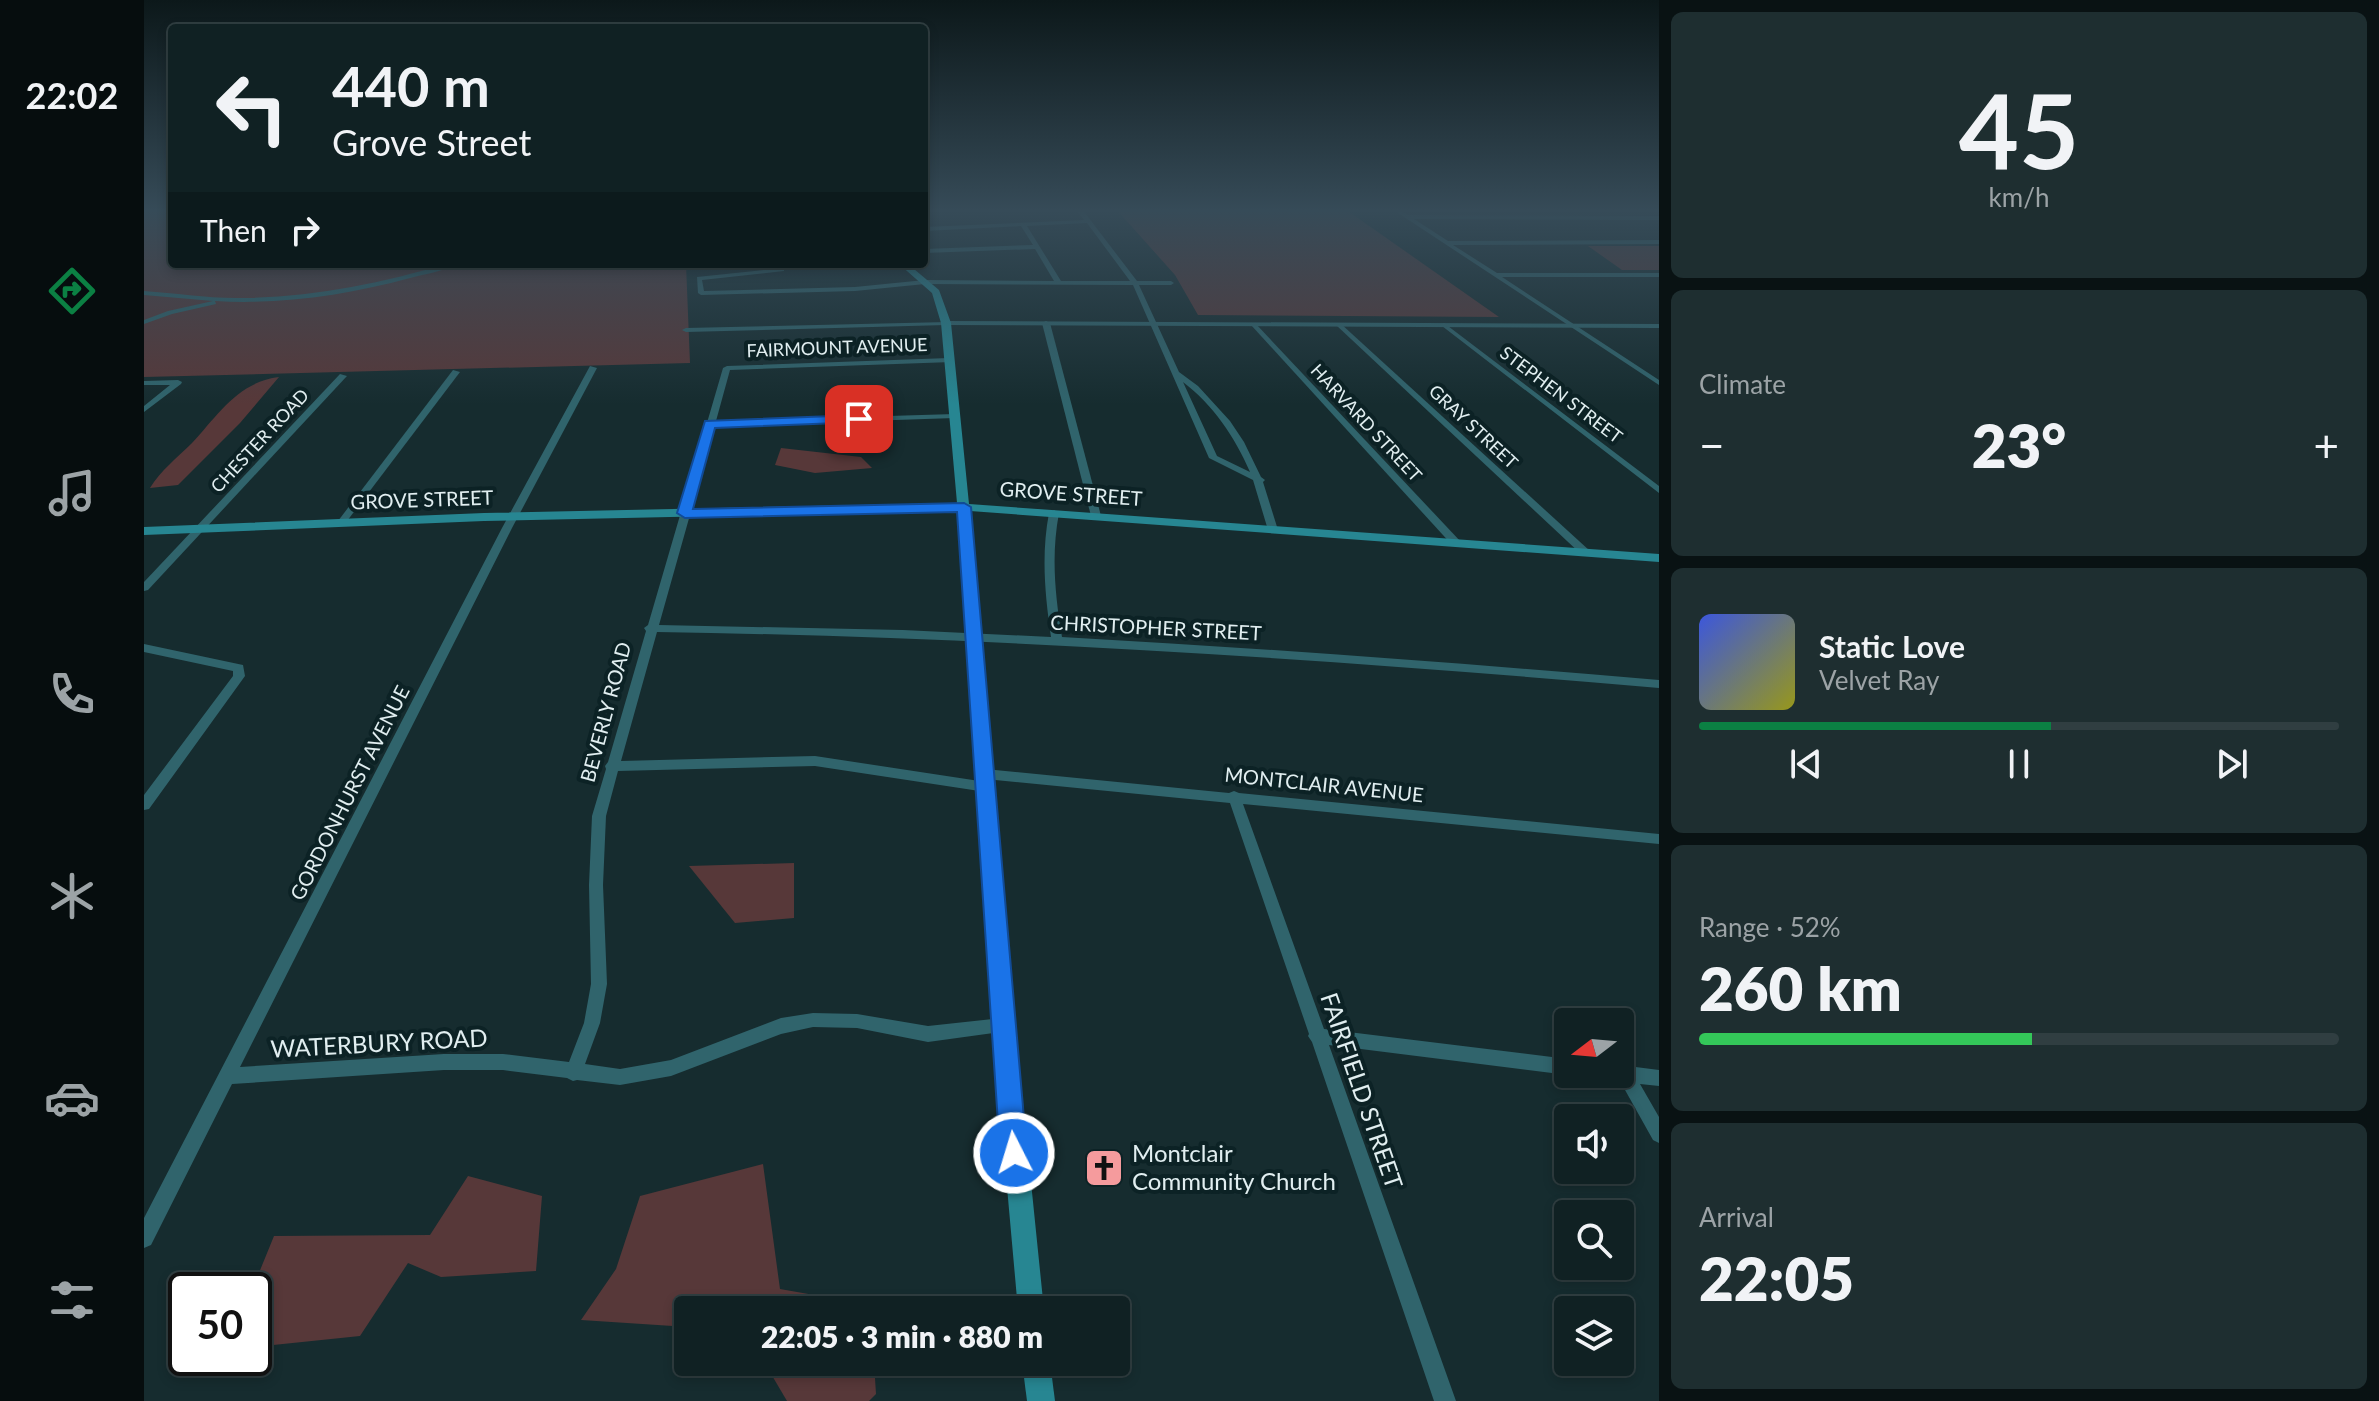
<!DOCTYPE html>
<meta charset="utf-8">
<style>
body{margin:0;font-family:Lato,sans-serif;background:#1e2e30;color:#f1f3f6;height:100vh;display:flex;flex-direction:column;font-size:30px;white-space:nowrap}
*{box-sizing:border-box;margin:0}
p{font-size:26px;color:#9ca3a6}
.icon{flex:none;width:44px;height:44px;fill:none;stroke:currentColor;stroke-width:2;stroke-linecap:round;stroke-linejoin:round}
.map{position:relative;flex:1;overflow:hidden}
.sheet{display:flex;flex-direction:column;gap:12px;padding:12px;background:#091213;width:720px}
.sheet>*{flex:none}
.hud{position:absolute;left:24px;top:24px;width:760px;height:244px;border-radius:8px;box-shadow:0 4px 12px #0003,0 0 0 2px #303e41;background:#102123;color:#f1f3f6;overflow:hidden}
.needle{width:52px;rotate:254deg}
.fabs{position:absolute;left:1410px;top:1008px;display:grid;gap:16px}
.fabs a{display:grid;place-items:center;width:80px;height:80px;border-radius:8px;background:#102123;box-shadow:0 4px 12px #0003,0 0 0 2px #303e41;font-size:40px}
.speed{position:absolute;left:24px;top:1272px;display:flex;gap:16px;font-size:40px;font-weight:700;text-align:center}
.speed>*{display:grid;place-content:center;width:104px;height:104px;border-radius:50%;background:#102123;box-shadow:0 4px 12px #0003,0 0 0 2px #303e41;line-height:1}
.speed .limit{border:4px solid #111;border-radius:12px;background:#fff;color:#111}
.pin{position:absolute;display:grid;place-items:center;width:68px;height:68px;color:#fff;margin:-34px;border-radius:16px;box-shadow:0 4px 12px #0006}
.me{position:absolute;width:88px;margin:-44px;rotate:355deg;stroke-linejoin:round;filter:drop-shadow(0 0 6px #0008)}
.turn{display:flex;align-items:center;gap:28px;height:168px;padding:0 32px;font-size:36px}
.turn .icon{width:104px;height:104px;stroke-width:2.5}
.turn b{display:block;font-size:56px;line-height:68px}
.then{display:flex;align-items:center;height:76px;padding:0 32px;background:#0003;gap:16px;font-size:30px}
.big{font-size:60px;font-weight:800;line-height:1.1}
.sheet .tile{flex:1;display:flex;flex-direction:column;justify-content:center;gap:12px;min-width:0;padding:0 28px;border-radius:12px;background:#1e2e30}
.sheet .dial{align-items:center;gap:0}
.dial b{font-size:104px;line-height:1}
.song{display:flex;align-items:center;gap:24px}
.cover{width:96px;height:96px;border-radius:12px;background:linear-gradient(135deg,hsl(230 70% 55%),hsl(60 70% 35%))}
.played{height:8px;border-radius:4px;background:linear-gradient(90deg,#0b8043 55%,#303e41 55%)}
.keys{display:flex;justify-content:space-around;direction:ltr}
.heat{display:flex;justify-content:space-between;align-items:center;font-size:44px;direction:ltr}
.charge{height:12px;border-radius:6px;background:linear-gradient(90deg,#34c759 52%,#303e41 0)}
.trip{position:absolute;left:530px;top:1296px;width:456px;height:80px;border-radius:8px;background:#102123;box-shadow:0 4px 12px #0003,0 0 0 2px #303e41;font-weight:800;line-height:80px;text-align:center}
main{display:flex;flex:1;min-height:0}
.tabs{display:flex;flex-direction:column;width:144px;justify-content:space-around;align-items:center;background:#060d0e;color:#9ca3a6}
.tabs .icon{width:56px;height:56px}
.tabs .current{color:#0b8043}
.tabs b{font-size:36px;color:#f1f3f6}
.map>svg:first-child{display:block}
</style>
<main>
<nav class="tabs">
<b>22:02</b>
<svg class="icon current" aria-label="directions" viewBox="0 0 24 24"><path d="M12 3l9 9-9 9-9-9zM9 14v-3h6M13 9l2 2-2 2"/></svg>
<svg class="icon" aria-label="music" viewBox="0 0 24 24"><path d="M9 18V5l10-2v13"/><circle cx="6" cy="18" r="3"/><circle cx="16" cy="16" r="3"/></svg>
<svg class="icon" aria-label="phone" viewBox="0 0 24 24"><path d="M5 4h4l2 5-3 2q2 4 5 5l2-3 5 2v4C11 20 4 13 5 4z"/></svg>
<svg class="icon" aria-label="climate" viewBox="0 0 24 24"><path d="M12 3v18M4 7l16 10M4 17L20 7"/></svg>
<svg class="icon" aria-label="car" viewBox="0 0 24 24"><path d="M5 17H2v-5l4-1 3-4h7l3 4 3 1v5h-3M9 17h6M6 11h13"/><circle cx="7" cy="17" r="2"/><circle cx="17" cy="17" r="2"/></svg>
<svg class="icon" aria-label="filters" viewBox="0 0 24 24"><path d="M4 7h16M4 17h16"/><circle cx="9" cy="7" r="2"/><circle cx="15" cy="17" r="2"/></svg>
</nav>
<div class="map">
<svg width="1515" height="1401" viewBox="0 0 1515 1401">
<rect width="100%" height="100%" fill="#162c2f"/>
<g fill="#573839">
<path d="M0 209H28V264H542L546 363 0 377Z"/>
<path d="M972 209H1201L1355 317 1054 315 1031 275Z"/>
<path d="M1444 246H1515V270H1478Z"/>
<path d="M135 377 96 423 34 485 6 488C17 470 33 458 48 443 74 415 94 382 135 377Z"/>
<path d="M637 448 717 457 728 468 671 473 631 465Z"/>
<path d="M650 863V918L591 923 545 866Z"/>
<path d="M619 1164 636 1289 727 1305V1310H544V1327L437 1320 472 1269 496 1196Z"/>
<path d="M324 1176 398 1196 392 1271 297 1277 264 1263 216 1336 110 1347 108 1290 130 1236 286 1235Z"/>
<path d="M620 1362H730L732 1394 725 1401H643Z"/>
</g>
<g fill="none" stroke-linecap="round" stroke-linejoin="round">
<g fill="#30646c" fill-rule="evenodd">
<path d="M932 209H938L993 281H1027L1030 283 1027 285H995L1035 372 1054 386 1086 421 1100 442 1117 477 1121 480 1119 482 1134 530 1132 532H1126L1124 530 1109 480 1065 458 989 285 781 284 711 291 557 295 554 293 553 277 638 268 640 269V271L558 280 560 291 711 287 781 280 910 281 891 249 780 253V249L889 245 877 226 780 231V227L940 220ZM943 223 986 281H917L883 226ZM1039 382C1069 405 1091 437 1106 472L1073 456Z"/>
<path d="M1248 209H1254L1264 215 1515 216V220L1270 219 1304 241 1515 240V244L1309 245 1353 273H1515V277H1358L1515 380V385Z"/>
<path d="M303 264H313C299 271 282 274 266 278 203 295 137 305 71 301L72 304 28 314 0 324V320L24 311 69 301 0 295V291C31 293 61 298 92 298 164 298 234 284 303 264Z"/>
<path d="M902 321 906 323 957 516 955 518 952 519 947 516 898 323Z"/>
<path d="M804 322V324L802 325 542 332 538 330 542 328Z"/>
<path d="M1107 323H1111L1317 542V546H1309L1107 325Z"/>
<path d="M1192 323H1196L1446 551V555H1438L1192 325Z"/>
<path d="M1300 323 1515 486V493L1298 326 1296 325Z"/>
<path d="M805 358 809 360 808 362 586 370 572 421 811 414 815 416 811 418 571 426 515 625 759 630 907 637C901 595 897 555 905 513L910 510 915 513C907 555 911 595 918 637 1117 648 1316 663 1515 680V688C1181 659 848 637 513 632L477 761 671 756 842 782 847 784 849 787 847 790 842 792 671 766 474 771 462 816 459 885 463 984 456 1023 441 1064 476 1069 527 1060 637 1018 669 1013 713 1014 784 1026 858 1018 864 1021 866 1026 864 1031 784 1042 713 1028 669 1027 637 1034 527 1076 476 1085 433 1080 429 1081 423 1078 359 1070H300L88 1084 7 1245 0 1248V1218L358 528 446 366 453 368 368 528 96 1067 300 1054H359L425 1062 440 1023 447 984 445 885 448 816 462 769 461 766 464 762 502 631 500 628 504 625 579 368 583 366Z"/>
<path d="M309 370 316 372 200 525H194V521Z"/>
<path d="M196 374 203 376 4 590 0 591V582Z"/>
<path d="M34 380 38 382 37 384 0 412V406L26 385H0V381Z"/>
<path d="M0 644 99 665 101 676 5 809 0 810V795L89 676V671L0 652Z"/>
<path d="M841 769 1085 793 1090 791 1095 793 1515 834V844L1099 804 1180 1029 1424 1059V1074H1427L1424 1075 1185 1045 1312 1401H1290L1168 1042 1164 1036 1165 1034 1086 803 841 779 836 777 835 774 836 771Z"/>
<path d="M1476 1065 1515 1070V1086L1496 1084 1515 1117V1143L1509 1140 1476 1081 1470 1079 1468 1074H1476Z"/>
</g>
<path fill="#30646c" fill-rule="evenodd" d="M799 321 1515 324V328L802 325H799Z"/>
<g fill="#278692" fill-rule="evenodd">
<path d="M755 264H764L795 290 807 323 825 504 1515 554V562L826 511 875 1064 900 1310H874L852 1064 813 511 340 521 0 535V527L340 513 813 503 797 323 788 293Z"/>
<path d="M878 1362H906L911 1401H883Z"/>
</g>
</g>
<linearGradient id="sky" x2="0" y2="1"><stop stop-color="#0c181a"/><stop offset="0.52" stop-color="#364b58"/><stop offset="1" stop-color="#364b58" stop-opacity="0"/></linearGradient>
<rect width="1515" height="405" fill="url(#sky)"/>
<path fill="#1a73e8" stroke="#114b97" stroke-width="2" d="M715 415 722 419 720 422 571 428 549 509 820 503 827 507 883 1153 879 1162 870 1166 860 1162 856 1153 813 512 541 518 533 513 561 421Z"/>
<defs>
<symbol id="church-square" viewBox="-11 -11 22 22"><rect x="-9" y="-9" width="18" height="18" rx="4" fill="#f59b9d" stroke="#0c2225"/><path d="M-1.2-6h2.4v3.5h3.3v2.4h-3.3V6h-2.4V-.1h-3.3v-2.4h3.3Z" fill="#111"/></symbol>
</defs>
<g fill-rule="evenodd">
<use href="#church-square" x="938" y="1146" width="44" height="44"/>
</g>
<g text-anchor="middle" stroke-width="8" stroke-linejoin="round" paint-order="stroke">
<g font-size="18" fill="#e1eef0" stroke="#0c2225">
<text transform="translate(693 348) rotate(-2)" y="6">FAIRMOUNT AVENUE</text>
<text transform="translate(1417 395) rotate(37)" y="6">STEPHEN STREET</text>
<text transform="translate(1222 423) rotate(47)" y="6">HARVARD STREET</text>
<text transform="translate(1329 427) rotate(43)" y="6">GRAY STREET</text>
<text transform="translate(116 441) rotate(-47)" y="6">CHESTER ROAD</text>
</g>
<g font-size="20" fill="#e1eef0" stroke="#0c2225">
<text transform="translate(927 494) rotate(4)" y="7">GROVE STREET</text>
<text transform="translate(278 500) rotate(-2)" y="7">GROVE STREET</text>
<text transform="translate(1012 628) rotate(3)" y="7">CHRISTOPHER STREET</text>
<text transform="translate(462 712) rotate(-75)" y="7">BEVERLY ROAD</text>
<text transform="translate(1180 785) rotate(6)" y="7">MONTCLAIR AVENUE</text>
<text transform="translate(206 793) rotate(-63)" y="7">GORDONHURST AVENUE</text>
</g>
<g font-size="24" fill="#e1eef0" stroke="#0c2225">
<text transform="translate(235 1044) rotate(-3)" y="8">WATERBURY ROAD</text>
<text transform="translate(1217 1091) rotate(71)" y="8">FAIRFIELD STREET</text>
</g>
<g font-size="24" fill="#e1eef0" stroke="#0c2225" text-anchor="start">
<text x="988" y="1162">Montclair<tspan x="988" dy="28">Community Church</tspan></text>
</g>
</g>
</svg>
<div class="fabs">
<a><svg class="needle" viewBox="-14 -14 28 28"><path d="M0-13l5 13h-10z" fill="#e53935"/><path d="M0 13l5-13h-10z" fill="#9ca3a6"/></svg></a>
<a><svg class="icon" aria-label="sound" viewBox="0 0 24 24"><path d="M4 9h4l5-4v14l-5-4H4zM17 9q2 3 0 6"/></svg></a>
<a><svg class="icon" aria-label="search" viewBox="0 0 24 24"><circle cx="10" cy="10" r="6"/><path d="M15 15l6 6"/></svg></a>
<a><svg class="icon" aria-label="layers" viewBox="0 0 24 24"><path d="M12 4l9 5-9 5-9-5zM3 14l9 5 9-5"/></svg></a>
</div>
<div class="speed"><div class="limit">50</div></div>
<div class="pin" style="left:715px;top:419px;background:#d93025"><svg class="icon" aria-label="arrive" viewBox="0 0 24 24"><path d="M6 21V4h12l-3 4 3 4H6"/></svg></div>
<svg class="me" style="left:870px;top:1153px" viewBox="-20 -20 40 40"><circle r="17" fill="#1a73e8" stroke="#fff" stroke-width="3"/><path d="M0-11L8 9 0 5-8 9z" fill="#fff"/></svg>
<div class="trip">22:05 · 3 min · 880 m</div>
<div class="hud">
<div class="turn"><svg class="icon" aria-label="left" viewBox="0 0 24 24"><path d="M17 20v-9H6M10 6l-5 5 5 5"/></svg><div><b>440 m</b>Grove Street</div></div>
<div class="then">Then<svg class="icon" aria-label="right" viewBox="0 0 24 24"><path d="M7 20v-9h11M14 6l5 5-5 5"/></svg></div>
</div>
</div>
<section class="sheet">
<div class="tile dial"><b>45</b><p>km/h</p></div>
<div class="tile"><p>Climate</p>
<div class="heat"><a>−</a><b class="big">23°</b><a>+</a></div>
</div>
<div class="tile">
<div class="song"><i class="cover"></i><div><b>Static Love</b><p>Velvet Ray</p></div></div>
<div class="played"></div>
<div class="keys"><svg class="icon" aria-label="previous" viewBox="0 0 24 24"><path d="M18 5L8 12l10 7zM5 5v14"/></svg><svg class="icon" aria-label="pause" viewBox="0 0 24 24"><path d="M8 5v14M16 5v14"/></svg><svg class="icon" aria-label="next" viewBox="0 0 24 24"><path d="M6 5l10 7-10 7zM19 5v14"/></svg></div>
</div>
<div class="tile"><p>Range · 52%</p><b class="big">260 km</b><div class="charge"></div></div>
<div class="tile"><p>Arrival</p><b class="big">22:05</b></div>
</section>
</main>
